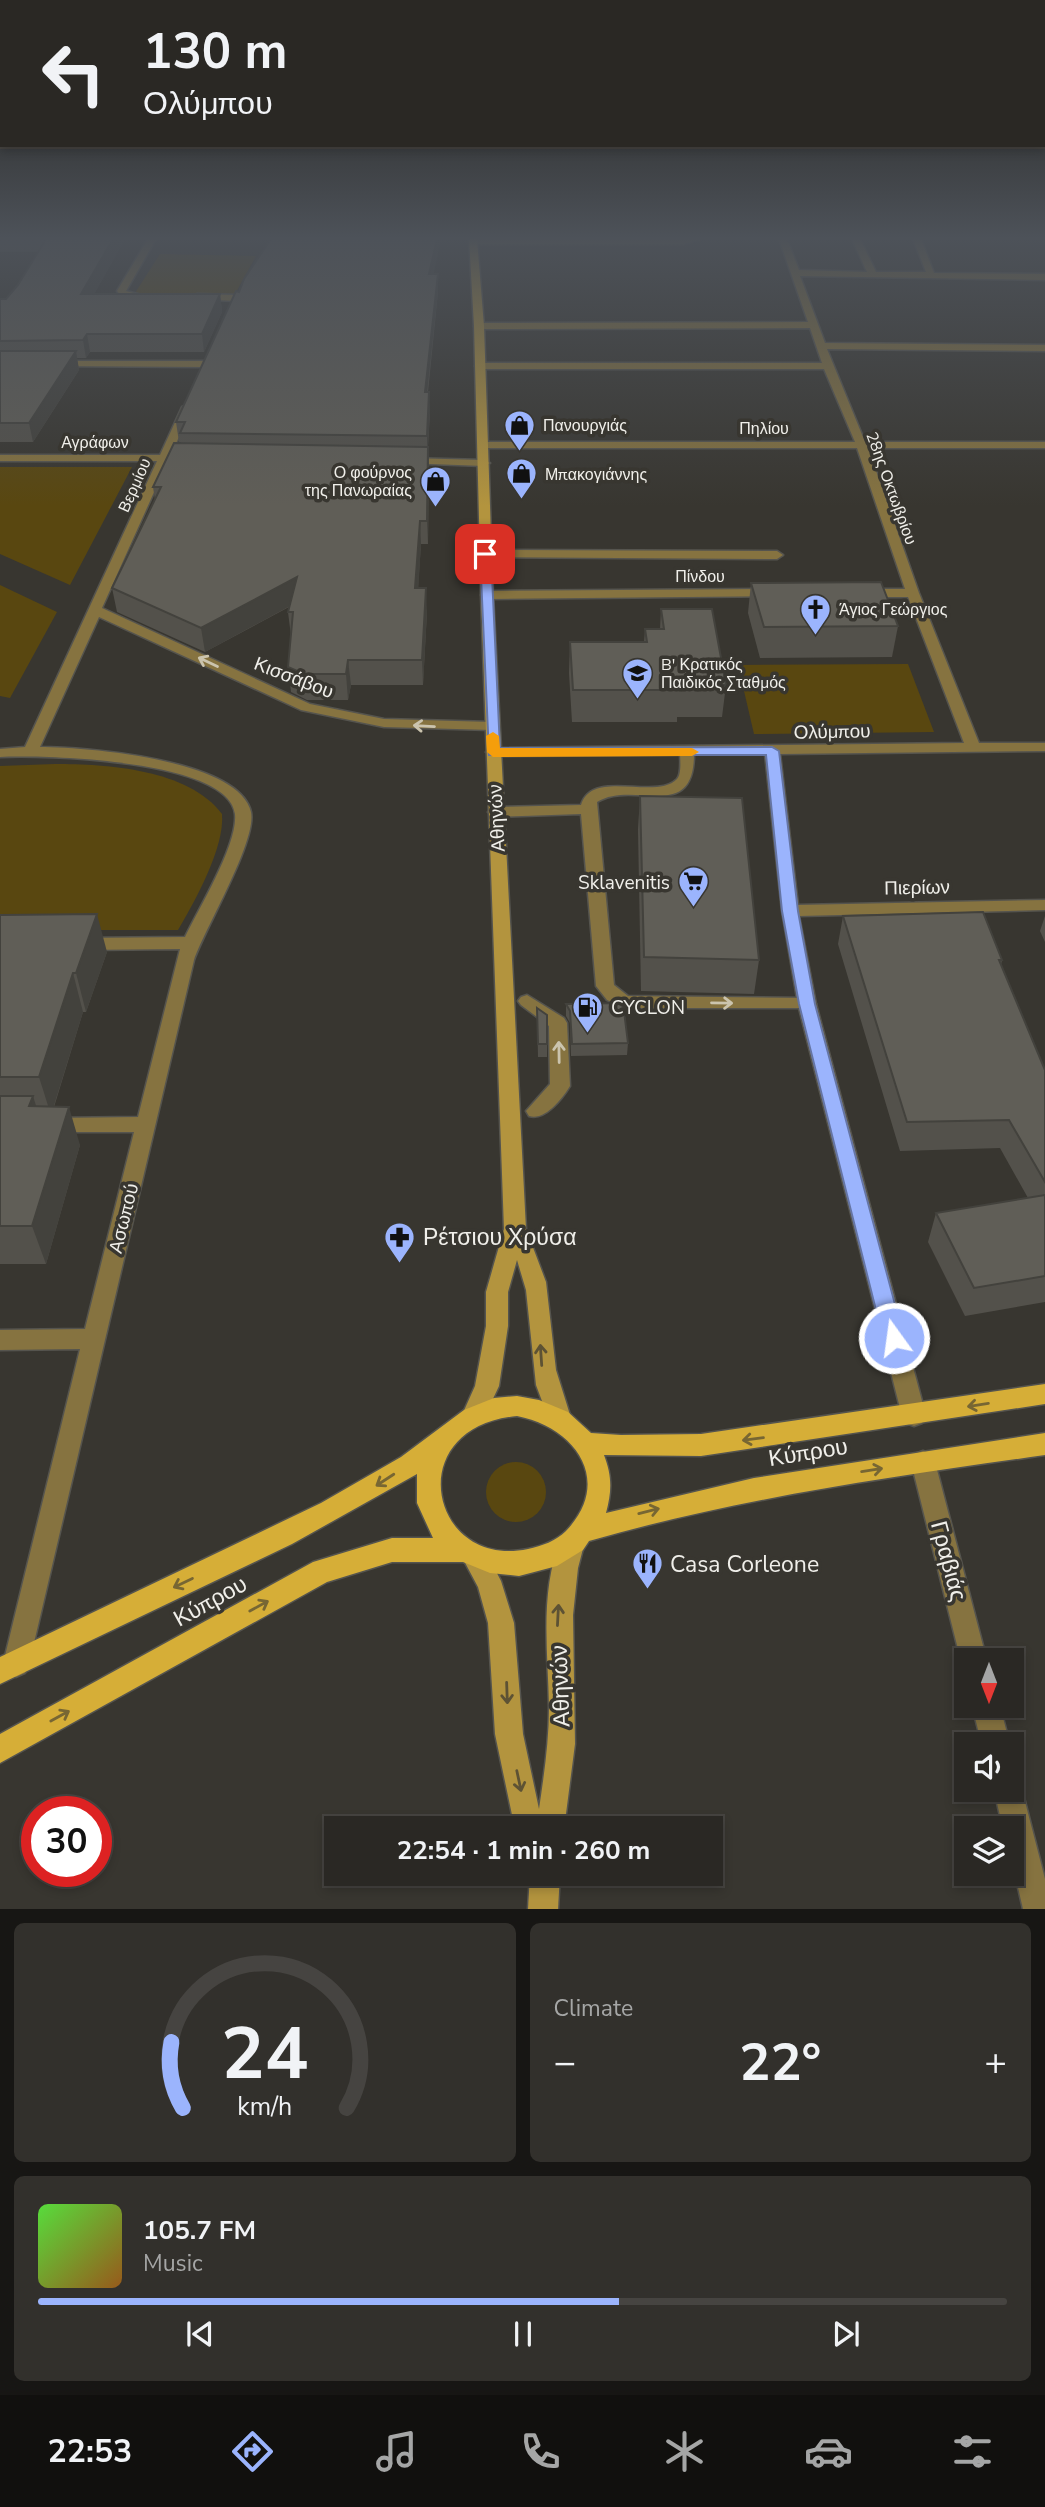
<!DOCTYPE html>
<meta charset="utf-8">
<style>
body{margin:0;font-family:"Nunito Sans",sans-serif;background:#32302c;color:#f1f3f6;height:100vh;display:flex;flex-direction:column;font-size:26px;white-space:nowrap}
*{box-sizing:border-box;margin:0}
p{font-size:23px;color:#a5a6a6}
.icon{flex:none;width:38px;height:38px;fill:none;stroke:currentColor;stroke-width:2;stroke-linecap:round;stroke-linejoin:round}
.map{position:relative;height:1909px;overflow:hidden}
.drawer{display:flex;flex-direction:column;gap:14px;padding:14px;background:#171614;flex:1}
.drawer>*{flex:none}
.top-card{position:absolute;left:0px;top:0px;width:1046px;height:147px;box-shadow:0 4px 10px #0003,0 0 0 2px #464441;background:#2a2824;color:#f1f3f6;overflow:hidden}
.needle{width:46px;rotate:180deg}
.controls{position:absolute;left:954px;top:1648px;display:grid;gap:14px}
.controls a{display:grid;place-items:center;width:70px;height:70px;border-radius:0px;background:#2a2824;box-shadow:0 4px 10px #0003,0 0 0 2px #464441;font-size:35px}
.speed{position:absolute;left:21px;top:1796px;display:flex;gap:14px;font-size:35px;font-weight:700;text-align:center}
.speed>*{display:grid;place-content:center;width:91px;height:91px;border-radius:50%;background:#2a2824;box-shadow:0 4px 10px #0003,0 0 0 2px #464441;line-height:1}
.speed .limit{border:10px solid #d22;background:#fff;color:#111}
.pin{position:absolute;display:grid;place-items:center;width:60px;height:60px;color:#fff;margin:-30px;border-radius:14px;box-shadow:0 4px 10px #0006}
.me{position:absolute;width:77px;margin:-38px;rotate:346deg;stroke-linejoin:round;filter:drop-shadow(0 0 5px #0008)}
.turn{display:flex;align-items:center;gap:24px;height:147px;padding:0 28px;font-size:32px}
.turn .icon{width:91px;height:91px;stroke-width:2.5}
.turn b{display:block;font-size:49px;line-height:60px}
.big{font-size:52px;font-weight:700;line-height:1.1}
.drawer .widget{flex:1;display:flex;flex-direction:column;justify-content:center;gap:10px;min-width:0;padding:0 24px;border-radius:10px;background:#32302c}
.drawer .dial{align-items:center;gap:0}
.dial svg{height:182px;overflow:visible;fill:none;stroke:#464441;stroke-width:7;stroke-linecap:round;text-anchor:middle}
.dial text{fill:#f1f3f6;stroke:none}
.song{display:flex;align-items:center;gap:21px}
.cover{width:84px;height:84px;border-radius:10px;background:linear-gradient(135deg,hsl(110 70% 55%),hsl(30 70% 35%))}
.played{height:7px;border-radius:4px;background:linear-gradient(90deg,#9bb4fd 60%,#464441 60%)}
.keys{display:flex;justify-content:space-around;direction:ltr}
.heat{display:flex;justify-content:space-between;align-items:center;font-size:38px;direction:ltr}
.drawer .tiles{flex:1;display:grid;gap:14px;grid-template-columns:1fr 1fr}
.widget:last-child{grid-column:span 2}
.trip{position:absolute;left:324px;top:1816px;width:399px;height:70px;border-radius:0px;background:#2a2824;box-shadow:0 4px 10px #0003,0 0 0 2px #464441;font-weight:700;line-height:70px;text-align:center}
.dock{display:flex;height:112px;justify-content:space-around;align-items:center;background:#11100e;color:#a5a6a6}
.dock .icon{width:49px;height:49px}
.dock .selected{color:#9bb4fd}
.dock b{font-size:32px;color:#f1f3f6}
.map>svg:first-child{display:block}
</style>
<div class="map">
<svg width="1045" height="1909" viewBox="0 0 1045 1909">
<rect width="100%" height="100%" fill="#383630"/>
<g fill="#594710">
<path d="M160 254 256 256 235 294 135 293Z"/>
<path d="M0 467H132L70 585 0 554Z"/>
<path d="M0 585 57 612 10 698 0 696Z"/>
<path d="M908 664 934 732 754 734 738 665Z"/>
<path d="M55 764C107 764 188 769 222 814 225 847 195 901 178 930H0V766Z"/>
<circle cx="516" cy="1492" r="30"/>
</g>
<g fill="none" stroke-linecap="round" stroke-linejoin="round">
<defs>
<g id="lane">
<path d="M485 550 777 551 783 555 777 559 481 557 479 554Z"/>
<path d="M687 748 694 752C695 825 634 779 597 802L614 985 628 996 807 998 813 1000 816 1004 813 1008H625L607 1000 596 986 581 814 496 817 488 812 496 807 581 805C592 768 656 801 677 779 682 773 680 759 680 752Z"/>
<path d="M527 995 564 1018 567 1023 570 1086C562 1099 545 1121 529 1116L526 1111 550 1084 549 1026 521 1005 518 1001 521 997Z"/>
</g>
<g id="street">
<path d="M148 239H156L126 291 149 297 144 300 122 297 117 291Z"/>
<path d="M470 239H701L683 244H473Z"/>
<path d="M779 239H787L799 270 867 272 852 239H860L876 272H926L913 239H921L934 273 1045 274V280L800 276 825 343 1045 345V351L827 349 865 442H1045V448H868L919 593 979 743H1045V751L780 754 798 905 1045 900V910L799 916 816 1004 926 1416 922 1423 914 1426 906 1423 902 1416 798 1004 782 911 765 754 493 756 486 752 493 748 964 743 908 597H862L856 593 862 589H905L857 448H484L479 445 484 442H855L824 369H480L475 366 480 363H822L810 328 479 329 474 326 479 323 808 322Z"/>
<path d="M197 294 236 295 241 298 236 301 194 299 192 297Z"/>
<path d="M55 361H206L211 364 206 367 51 366 50 364Z"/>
<path d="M187 404 192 407 171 455 179 458 168 461 102 608 310 704 384 719 492 722 499 726 492 730 384 727 301 710 99 617 40 747C84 747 239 759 251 812 257 841 205 928 194 960L29 1664 25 1673 16 1677 7 1673 3 1664 80 1349 0 1350V1330L85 1329 134 1132H51L44 1130 41 1125 44 1120 51 1118 138 1117 180 949 81 950 72 944 81 938 185 937C199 908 238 844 235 814 229 759 41 755 0 757V749L25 747 157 461H0V455H160L182 407Z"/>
<path d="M407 458 484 460 490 463 484 466 403 463V459Z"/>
<path d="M774 589 779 590V596L487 599 481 595 487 591Z"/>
<path d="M923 1451 931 1454 935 1462 987 1661H966V1671L961 1661 911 1462 915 1454Z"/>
<path d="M972 1706H1000L1010 1745H982Z"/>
<path d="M1012 1777 1018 1780 1022 1790 1045 1879V1909H1023L1012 1862V1829H1003L994 1790H1012Z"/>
</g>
<g id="secondary">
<path d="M469 239H477L484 326 493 595 526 1229 546 1282 556 1370 571 1418 567 1425 559 1429 551 1425 536 1385 526 1290 517 1260 508 1292V1326L499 1386 482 1422 474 1425 466 1422 462 1415 475 1386 486 1326V1292L504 1229 481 595 474 326Z"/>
<path d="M571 1533 580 1536 584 1545 578 1568 573 1615 575 1744 564 1829H515L495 1734 488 1623 478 1587 462 1557 466 1548 475 1545 484 1548 501 1581 514 1623 523 1734 539 1809C544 1775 549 1742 549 1707 548 1651 539 1590 562 1536Z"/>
<path d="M530 1874H560L558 1909H528Z"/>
</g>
<path id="primary" d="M1045 1384V1404L701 1456 604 1455C612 1476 612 1491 606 1513L754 1478 1045 1433V1455C891 1477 738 1498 589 1541L583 1550 557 1566 519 1576 490 1573 463 1562H392L327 1582 0 1763V1734L313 1562 392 1538H433L417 1503V1474L292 1544 0 1684V1657L321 1503 401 1457 464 1410 494 1398 517 1396 539 1400 568 1412 591 1433 621 1435 701 1434ZM517 1416C575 1427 614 1481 566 1531 556 1541 542 1546 528 1549 430 1570 399 1427 517 1416Z"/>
</defs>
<use href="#lane" stroke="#55544e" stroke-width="3"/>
<use href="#street" stroke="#55544e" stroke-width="3"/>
<use href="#secondary" stroke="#55544e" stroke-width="3"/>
<use href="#primary" stroke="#55544e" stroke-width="3"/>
<use href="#lane" fill="#867340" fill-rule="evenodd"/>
<use href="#street" fill="#867340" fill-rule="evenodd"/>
<use href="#secondary" fill="#b3943e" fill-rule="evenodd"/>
<use href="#primary" fill="#d6ae37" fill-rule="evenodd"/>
</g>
<g fill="#53514b">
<path d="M0 239H125L94 294H220L222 312 204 352H90L86 358H77L79 370 33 442H0V299H6L18 285 38 252H0Z"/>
<path d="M434 274 438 292 428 392 430 412 428 447 429 469 428 544H421L418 588 427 612 423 685H351L348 700H307L291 692 288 667 291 636 288 612 289 607 205 652 117 612 112 588 155 500 153 487 181 443V442H179L176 422Z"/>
<path d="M751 583 898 626 892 657 760 658 748 613Z"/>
<path d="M661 609 726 685 722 717H677V722H572L569 673 570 642H644L645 629H660Z"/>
<path d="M640 796 759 960 754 994 641 991 638 829Z"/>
<path d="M0 915 107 952 86 1012H83L54 1107 80 1145 46 1264H0Z"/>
<path d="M843 916 1002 960 1001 965 1045 1070V1302L965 1316 928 1242 936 1213 1028 1198 1000 1148 900 1151 838 944Z"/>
<path d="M1045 916V942L1040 931Z"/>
<path d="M566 1004 628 1043 627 1055 571 1056 570 1023 566 1016Z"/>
<path d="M537 1008 547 1015V1057H538Z"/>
</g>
<g fill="#43423d">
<path d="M113 239H125L84 312 81 294Z"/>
<path d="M437 239H441L430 292 429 274Z"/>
<path d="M438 274V292L425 412V392Z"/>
<path d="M220 294 222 312 204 352 202 334Z"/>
<path d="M87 334 90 352 86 358 83 340Z"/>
<path d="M76 351 79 370 33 442 29 423Z"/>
<path d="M429 392 430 412 427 457V436Z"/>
<path d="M428 447 429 469 428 544 427 521Z"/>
<path d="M420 521 421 544 417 612 415 588Z"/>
<path d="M297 577 299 601 205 652 201 628Z"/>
<path d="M426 588 427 612 423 685 422 660Z"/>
<path d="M348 660 351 685 348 700 346 674Z"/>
<path d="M97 914 107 952 86 1012 76 973Z"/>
<path d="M73 973 83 1012 51 1115 39 1077Z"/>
<path d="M33 1096 45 1134 29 1106Z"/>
<path d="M69 1107 80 1145 46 1264 32 1226Z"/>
</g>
<g fill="#605e57" stroke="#43423d" stroke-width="2">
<path d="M46 239H113L81 294H220L202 334H87L83 340 0 341V299H6L18 285Z"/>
<path d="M271 239H437L429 274H438L425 392H429L427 436 180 433 185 422H176L236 291 239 292 244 279Z"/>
<path d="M0 351H76L29 423H0Z"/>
<path d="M174 443 428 447 427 521H420L415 588H426L422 660H348L346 674H304L288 667 293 612H288L297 577 201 628 112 588 161 487H153Z"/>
<path d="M881 582 898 626 764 627 751 583Z"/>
<path d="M661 609H712L726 685H678L679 690H573L570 642H647L645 629H664Z"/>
<path d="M640 796 742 798 759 960 644 957Z"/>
<path d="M983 912 1002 960H999L1045 1070V1182L1009 1120 907 1122 843 916Z"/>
<path d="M97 914 76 973H73L39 1077H0V915Z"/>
<path d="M623 1003 628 1043 572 1044 570 1011 566 1004Z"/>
<path d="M537 1008 547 1015V1044H538Z"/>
<path d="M0 1096H33L29 1106 69 1107 32 1226H0Z"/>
<path d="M1045 1195V1276L974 1288 936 1213Z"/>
</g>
<defs><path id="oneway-shaft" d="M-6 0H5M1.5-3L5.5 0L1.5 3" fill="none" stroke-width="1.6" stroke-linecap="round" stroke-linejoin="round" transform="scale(1.75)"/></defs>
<g stroke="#cbc4ae">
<use href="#oneway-shaft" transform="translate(208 662) rotate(-155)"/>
<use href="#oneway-shaft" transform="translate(424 726) rotate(-177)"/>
<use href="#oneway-shaft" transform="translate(722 1003) rotate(1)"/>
<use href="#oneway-shaft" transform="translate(559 1052) rotate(-91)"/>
</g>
<g stroke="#5d5234">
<use href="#oneway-shaft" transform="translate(541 1355) rotate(-94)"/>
<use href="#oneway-shaft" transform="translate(558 1615) rotate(-87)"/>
<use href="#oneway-shaft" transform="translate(507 1693) rotate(88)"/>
<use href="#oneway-shaft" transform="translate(519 1781) rotate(78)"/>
</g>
<g stroke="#763">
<use href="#oneway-shaft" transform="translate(978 1405) rotate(171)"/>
<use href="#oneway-shaft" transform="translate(753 1439) rotate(173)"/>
<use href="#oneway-shaft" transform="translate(872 1470) rotate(-9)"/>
<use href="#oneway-shaft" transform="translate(385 1480) rotate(147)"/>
<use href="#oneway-shaft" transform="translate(649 1511) rotate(-14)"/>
<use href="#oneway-shaft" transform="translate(183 1583) rotate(154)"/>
<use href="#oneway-shaft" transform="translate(259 1606) rotate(-29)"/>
<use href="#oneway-shaft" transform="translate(60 1716) rotate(-29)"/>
</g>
<linearGradient id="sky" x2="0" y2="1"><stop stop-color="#1f1e1a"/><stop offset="0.47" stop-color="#4d5259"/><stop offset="1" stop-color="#4d5259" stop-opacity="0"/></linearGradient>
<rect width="1045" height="506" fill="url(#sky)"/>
<path fill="#9bb4fd" stroke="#6575a4" stroke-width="2" d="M485 550 491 554 500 748 772 747 779 751 798 911 815 1004 904 1338 901 1345 894 1347 886 1345 883 1338 799 1004 782 911 766 755H489L480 554Z"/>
<path fill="#f59e0b" d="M493 732 499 736 500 748H692L699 752 692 756 493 757 487 752 486 736Z"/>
<defs>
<symbol id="shop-pin" viewBox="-11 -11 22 30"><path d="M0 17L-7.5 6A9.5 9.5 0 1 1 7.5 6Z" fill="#9bb4fd" stroke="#383630"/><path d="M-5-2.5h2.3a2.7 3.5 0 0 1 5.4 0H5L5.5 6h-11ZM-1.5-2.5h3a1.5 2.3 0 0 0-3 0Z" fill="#111"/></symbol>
<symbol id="church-pin" viewBox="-11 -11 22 30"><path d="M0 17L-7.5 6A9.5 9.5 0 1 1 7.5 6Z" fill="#9bb4fd" stroke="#383630"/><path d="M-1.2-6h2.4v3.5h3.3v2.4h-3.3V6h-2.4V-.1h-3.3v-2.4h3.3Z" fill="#111"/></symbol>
<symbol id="school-pin" viewBox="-11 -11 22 30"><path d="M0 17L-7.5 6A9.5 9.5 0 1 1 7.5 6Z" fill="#9bb4fd" stroke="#383630"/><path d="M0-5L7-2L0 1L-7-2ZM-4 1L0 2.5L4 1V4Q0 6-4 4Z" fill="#111"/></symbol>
<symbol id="supermarket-pin" viewBox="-11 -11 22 30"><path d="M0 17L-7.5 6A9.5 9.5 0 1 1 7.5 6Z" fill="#9bb4fd" stroke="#383630"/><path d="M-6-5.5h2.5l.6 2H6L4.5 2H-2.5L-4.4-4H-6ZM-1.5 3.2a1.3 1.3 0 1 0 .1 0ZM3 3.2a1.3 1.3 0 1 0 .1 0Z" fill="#111"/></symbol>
<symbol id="fuel-pin" viewBox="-11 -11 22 30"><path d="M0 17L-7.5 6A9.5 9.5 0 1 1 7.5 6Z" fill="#9bb4fd" stroke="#383630"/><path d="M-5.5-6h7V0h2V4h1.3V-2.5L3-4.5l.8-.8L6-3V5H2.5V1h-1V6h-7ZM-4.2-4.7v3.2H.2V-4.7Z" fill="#111"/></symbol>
<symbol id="pharmacy-pin" viewBox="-11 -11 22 30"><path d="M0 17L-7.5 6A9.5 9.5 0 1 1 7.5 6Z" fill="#9bb4fd" stroke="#383630"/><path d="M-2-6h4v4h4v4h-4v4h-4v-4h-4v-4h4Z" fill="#111"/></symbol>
<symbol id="restaurant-pin" viewBox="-11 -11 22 30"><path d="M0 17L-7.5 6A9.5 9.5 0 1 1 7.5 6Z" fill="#9bb4fd" stroke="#383630"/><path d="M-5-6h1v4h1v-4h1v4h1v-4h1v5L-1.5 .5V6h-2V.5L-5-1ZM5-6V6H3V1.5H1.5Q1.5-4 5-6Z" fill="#111"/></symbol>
</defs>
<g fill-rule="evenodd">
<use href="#shop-pin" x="502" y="408" width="35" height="47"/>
<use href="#shop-pin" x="504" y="456" width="35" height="47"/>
<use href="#shop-pin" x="418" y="464" width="35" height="47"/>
<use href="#church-pin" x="798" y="592" width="35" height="47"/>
<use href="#school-pin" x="620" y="656" width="35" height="47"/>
<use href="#supermarket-pin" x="676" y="864" width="35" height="47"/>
<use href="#fuel-pin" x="570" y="990" width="35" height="47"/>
<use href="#pharmacy-pin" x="382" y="1220" width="35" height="47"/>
<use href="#restaurant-pin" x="630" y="1546" width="35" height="47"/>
</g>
<g text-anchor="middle" stroke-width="7" stroke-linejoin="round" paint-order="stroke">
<g font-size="16" fill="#f0efea" stroke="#383630" text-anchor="start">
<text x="543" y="431">Πανουργιάς</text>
<text x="412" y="478" text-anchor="end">Ο φούρνος<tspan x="412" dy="18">της Πανωραίας</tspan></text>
<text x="545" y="480">Μπακογιάννης</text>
<text x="839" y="615">Άγιος Γεώργιος</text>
<text x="661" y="670">B' Κρατικός<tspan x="661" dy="18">Παιδικός Σταθμός</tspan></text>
</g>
<g font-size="16" fill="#f0efea" stroke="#383630">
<text x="764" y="434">Πηλίου</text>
<text x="95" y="448">Αγράφων</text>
<text transform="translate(134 485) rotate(-66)" y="6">Βερμίου</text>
<text transform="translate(892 488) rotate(70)" y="6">28ης Οκτωβρίου</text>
<text x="700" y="582">Πίνδου</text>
</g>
<g font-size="19" fill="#f0efea" stroke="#383630">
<text transform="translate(294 677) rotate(21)" y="7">Κισσάβου</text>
<text transform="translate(832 731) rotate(-1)" y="7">Ολύμπου</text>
<text transform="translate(496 818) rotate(-93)" y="7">Αθηνών</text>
<text transform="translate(917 887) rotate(-1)" y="7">Πιερίων</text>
<text transform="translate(123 1218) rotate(-76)" y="7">Ασωπού</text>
</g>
<g font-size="19" fill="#f0efea" stroke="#383630" text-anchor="end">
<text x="670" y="889">Sklavenitis</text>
<text x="611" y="1014" text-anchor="start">CYCLON</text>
</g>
<g font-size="23" fill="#f0efea" stroke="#383630" text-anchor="start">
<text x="423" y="1245">Ρέτσιου Χρύσα</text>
<text x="670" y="1572">Casa Corleone</text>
</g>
<g font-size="23" fill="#f0efea" stroke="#383630">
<text transform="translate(808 1452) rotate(-9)" y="8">Κύπρου</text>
<text transform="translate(949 1561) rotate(75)" y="8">Γραβιάς</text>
<text transform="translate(210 1601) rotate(-29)" y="8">Κύπρου</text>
<text transform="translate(560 1686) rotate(-92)" y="8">Αθηνών</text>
</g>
</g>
</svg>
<div class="controls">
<a><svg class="needle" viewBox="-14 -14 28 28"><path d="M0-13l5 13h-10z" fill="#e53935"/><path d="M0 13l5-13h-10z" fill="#a5a6a6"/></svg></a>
<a><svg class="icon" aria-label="sound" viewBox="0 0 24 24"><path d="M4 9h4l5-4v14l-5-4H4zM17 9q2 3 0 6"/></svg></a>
<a><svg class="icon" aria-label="layers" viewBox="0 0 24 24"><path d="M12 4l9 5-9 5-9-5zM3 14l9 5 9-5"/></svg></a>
</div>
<div class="speed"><div class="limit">30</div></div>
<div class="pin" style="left:485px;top:554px;background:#d93025"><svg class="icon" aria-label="arrive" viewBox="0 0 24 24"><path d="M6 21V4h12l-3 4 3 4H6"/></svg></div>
<svg class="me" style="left:894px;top:1338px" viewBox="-20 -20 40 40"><circle r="17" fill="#9bb4fd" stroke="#fff" stroke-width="3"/><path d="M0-11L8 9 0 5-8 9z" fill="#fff"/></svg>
<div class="trip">22:54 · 1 min · 260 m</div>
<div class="top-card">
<div class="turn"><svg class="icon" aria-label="left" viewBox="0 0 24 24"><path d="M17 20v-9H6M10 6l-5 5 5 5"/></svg><div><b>130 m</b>Ολύμπου</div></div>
</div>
</div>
<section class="drawer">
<div class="tiles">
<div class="widget dial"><svg viewBox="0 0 100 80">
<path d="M14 69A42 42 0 1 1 86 69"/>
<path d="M14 69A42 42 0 0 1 9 40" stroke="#9bb4fd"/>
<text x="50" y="56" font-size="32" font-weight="700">24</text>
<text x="50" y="72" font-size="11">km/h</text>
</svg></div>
<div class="widget"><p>Climate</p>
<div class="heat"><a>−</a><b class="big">22°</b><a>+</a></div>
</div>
<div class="widget">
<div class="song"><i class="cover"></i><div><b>105.7 FM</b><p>Music</p></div></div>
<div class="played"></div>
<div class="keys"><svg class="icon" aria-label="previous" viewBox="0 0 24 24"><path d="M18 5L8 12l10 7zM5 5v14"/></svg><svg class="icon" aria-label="pause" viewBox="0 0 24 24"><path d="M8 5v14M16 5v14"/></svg><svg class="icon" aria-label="next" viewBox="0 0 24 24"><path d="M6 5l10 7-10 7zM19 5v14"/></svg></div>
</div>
</div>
</section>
<nav class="dock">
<b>22:53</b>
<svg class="icon selected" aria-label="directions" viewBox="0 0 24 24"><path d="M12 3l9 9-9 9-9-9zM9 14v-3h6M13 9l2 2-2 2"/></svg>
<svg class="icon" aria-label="music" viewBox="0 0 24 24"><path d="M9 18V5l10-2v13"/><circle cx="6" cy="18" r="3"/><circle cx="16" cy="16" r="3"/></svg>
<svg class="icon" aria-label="phone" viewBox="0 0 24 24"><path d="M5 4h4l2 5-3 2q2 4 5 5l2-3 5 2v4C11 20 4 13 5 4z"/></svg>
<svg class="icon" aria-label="climate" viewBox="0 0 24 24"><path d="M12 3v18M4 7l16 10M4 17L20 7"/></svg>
<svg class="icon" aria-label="car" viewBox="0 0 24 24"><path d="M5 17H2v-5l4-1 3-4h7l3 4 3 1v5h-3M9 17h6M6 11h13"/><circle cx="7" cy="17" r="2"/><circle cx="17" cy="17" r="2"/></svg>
<svg class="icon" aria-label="filters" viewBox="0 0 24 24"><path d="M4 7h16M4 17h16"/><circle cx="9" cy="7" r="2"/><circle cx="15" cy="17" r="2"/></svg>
</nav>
